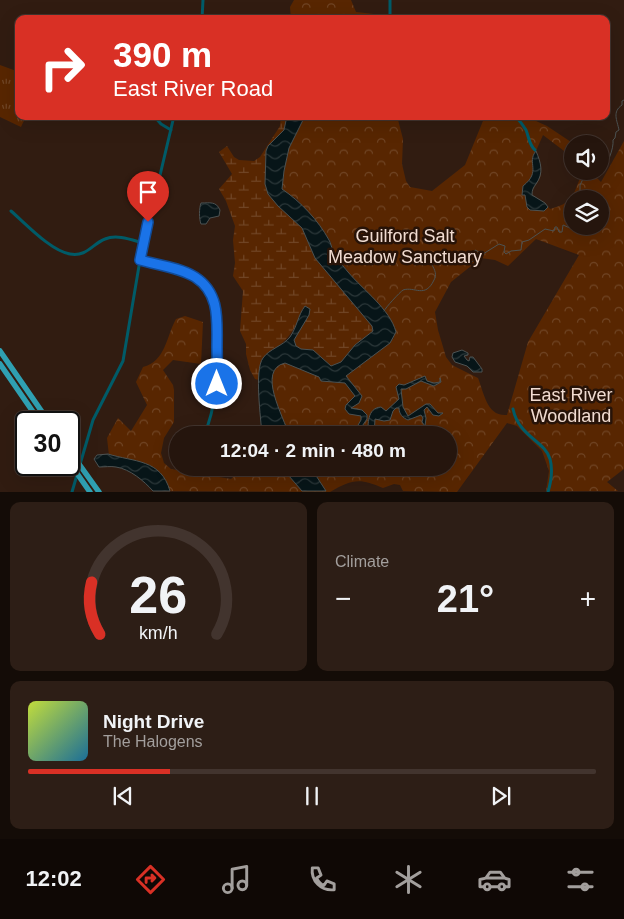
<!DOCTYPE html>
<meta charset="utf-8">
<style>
body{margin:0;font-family:Helvetica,sans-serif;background:#2d1e16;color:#f1f3f6;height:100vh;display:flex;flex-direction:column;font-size:19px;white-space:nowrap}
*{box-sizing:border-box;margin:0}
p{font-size:16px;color:#a39f9d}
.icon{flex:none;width:28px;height:28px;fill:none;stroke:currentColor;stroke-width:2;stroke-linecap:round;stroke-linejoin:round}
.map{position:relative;height:492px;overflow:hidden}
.details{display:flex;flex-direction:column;gap:10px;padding:10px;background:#140c07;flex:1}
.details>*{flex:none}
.top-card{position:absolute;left:15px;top:15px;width:595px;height:105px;border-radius:10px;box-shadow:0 5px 20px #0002,0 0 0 1px #42342e;background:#d93025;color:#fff;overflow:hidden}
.tools{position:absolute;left:564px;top:135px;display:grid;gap:10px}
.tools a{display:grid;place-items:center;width:45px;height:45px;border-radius:50%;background:#25150d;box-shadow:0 5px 20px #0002,0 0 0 1px #42342e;font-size:25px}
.speed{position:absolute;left:15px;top:411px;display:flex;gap:10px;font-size:25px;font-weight:700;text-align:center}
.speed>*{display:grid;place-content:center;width:65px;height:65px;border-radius:50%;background:#25150d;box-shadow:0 5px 20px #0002,0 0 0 1px #42342e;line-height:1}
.speed .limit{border:2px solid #111;border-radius:8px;background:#fff;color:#111}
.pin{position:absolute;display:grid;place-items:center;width:42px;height:42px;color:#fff;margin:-51px -21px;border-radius:50% 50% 50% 0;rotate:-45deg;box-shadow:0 0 5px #0007}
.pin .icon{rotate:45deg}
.me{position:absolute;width:55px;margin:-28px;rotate:0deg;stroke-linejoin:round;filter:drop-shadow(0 0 4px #0008)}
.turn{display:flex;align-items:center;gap:18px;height:105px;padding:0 15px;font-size:22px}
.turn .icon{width:65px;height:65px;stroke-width:2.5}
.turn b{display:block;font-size:35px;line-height:42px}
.big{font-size:38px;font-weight:600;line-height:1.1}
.details .widget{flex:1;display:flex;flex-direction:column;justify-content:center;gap:8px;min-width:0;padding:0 18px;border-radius:10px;background:#2d1e16}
.details .dial{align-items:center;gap:0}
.dial svg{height:130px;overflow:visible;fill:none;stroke:#42342e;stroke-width:7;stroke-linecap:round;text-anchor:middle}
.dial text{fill:#f1f3f6;stroke:none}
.song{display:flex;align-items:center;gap:15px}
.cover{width:60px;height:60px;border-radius:8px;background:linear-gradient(135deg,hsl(70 70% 55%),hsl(200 70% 35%))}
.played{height:5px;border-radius:2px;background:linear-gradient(90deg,#d93025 25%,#42342e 25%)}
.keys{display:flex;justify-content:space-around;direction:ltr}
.heat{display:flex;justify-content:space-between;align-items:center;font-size:28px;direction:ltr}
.details .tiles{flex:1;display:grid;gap:10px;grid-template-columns:1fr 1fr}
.widget:last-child{grid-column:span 2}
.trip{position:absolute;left:169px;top:426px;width:288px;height:50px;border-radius:25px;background:#25150d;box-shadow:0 5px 20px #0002,0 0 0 1px #42342e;font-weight:600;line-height:50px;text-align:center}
.menu{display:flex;height:80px;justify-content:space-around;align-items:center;background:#0f0805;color:#a39f9d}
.menu .icon{width:35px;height:35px}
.menu .on{color:#d93025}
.menu b{font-size:22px;color:#f1f3f6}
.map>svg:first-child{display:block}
</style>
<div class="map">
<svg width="624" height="492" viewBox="0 0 624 492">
<defs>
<pattern id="grass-tufts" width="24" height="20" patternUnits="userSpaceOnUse" patternTransform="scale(1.25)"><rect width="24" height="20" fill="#582601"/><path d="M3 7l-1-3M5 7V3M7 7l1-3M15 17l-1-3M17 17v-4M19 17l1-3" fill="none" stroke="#704525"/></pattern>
<pattern id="wetland-marsh" width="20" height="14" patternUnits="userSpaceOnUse" patternTransform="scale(1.25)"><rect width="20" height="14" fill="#582601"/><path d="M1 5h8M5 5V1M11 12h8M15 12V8" fill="none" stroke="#704525"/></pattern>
<pattern id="park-crowns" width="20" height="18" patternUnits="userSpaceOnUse" patternTransform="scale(1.25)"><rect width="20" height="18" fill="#582601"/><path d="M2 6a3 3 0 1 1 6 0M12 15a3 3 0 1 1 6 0" fill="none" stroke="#704525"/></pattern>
<pattern id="water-waves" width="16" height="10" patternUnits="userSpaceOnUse" patternTransform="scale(1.25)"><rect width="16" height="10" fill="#071518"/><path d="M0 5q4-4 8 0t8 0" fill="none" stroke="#2b3739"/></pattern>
</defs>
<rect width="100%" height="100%" fill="#311c11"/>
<path fill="url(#grass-tufts)" d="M0 65 19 72V116H26L21 127 0 117Z"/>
<path fill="url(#wetland-marsh)" d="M281 116H287L284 130 268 146 266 151 265 184 278 206 302 228 315 258 372 326 373 331 355 345 341 362 331 366 313 350 301 349 296 346 294 340 309 315 302 310C293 337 284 342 263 358L259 380 255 379 250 370 246 354V344L240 331 243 291 233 276 235 263 233 240 235 226 226 201 219 189 232 174 219 152 227 146 234 157 239 160 254 161 260 157 280 126Z"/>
<g fill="url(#park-crowns)" fill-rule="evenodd">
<path d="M294 0H351L356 12 383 15V19H291L290 7Z"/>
<path d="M305 116H397L403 139 402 164 406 181 410 187 432 191 465 165 485 116H525L547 126 574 144H572V157L543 135 536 151C539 160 544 171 539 180 536 185 532 189 532 195L545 203 550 209C579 201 571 193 584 171H596L597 178 601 182 624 141V469L607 482 618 491H546L549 471 542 451 517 426 507 423 457 492 403 491 400 485 394 484 383 488C360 478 352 479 330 492L160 491 129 470 110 464 107 438 118 418 131 431 147 405 136 382 143 367C166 361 166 337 176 319L185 316 203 322 201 364 173 360 163 370 173 385 174 390V422L164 438 161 453 164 463 171 469 231 479 244 468H448V435H269L281 412C276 400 264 379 276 367 280 364 282 362 287 363 303 366 319 377 335 383L381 350 394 338 384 311 349 273 333 251 330 240 297 199 282 190 284 171 289 148ZM572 199H600V226H572ZM536 239 579 255 528 342 507 415C487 417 484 393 478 378L452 365 446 357 438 330 435 312 451 282 481 258 495 260 508 266Z"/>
</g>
<g fill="url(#water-waves)" stroke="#4c5252">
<path d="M287 116H305L289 148 284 171 282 189C301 202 318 220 329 240 331 243 331 247 333 250 336 258 343 266 348 272 363 290 390 309 396 332L390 343 346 376 362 396 359 403 351 408 362 410 367 415V419L358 432 361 435H355L354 432 361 420V416L349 414 345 409 346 405 355 396 345 383 321 381 319 377 285 363C256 370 284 417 289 435H262C261 419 254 370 263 358 269 349 283 346 290 337 297 327 298 315 305 306L310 309 309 315 294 340 296 346 301 349 313 350 331 366 341 362 355 345 373 331 372 326 315 258 302 228 278 206 268 194 265 184 266 151 268 146 284 130Z"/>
<path d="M536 151C541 163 544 173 536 184 533 188 532 190 532 195L545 203 548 207 544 211 530 210 527 207 525 195H522L523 186C542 171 526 163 536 151Z"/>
<path d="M201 203C210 203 216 201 220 210L219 216 210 218 206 224H201C199 219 199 208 201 203Z"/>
<path d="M462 350 468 353V355L464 356 467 360 469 361 470 357H473L482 369V372H473L467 366 455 362 452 357 453 353Z"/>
<path d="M425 376 427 381 434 383 440 382V378L441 382 434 386 421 381 406 389H401L403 407 408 416 426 404H430L438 413H443L439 416 433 415 427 407 424 410 426 418 425 426 422 422 423 418 421 415 408 420C403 418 399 414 399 408H396L393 411 390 420 384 421 375 419 374 435H368C368 424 367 408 381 407L386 411 399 399 396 387 399 384 404 385Z"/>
<path d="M108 454C134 462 161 459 170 491H153C144 481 130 469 116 467 111 466 104 467 99 467L94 459 97 455Z"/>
<path d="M282 468H311L326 491H302Z"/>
</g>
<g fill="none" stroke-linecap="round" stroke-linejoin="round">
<g stroke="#4c5252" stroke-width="1">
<path d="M602 171C607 165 614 149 613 140L615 138 616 132 619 130C617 120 612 112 622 105V101L624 100"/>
<path d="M580 199V185L585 175 589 177 593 174 595 175 599 173"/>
<path d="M384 311C385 308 400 292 403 290 415 286 425 299 434 280 437 275 435 270 432 265V263C437 260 441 259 446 260L455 256C461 260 465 259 472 262L474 260 475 250 483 254 499 244 505 246 504 252 506 254 511 251 521 250 522 242 529 240 545 229 554 231 555 227H557L559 232H562L563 225 570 228 575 226"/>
</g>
<g stroke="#005b68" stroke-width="3">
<path d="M202 19 203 0"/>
<path d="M390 19V0"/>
<path d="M154 116 161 124 171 130"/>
<path d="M515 116C520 121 523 125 526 130 529 137 529 145 535 150"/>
<path d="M11 211C26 224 51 251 70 254 87 257 92 244 105 239 117 234 132 240 143 243"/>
<path d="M140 260C160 265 189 267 204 284 208 288 212 294 214 300 219 313 217 327 217 341 217 373 217 406 204 435"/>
<path d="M513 409C519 437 545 441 550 459 553 470 551 482 548 492"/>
<path d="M208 427 212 435"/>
<path d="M72 492 93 420 123 361 140 260 174 116"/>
</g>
<g stroke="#2fa0b2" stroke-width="5.5">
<path d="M0 351 49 422"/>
<path d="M0 364 40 422"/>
<path d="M69 450 99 492"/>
<path d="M69 462 90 492"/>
</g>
</g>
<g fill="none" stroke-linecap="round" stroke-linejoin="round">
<defs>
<path id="route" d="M148 222 140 260C157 265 179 267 195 277 220 293 217 320 217 346 217 358 218 371 217 384"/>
</defs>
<use href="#route" stroke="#114b97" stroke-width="12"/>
<use href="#route" stroke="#1a73e8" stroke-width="9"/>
</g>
<g text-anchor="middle" stroke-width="5" stroke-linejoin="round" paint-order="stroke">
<g font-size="18" fill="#f1dcd1" stroke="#271308">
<text x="405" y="242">Guilford Salt<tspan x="405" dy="21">Meadow Sanctuary</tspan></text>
<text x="571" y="401">East River<tspan x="571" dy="21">Woodland</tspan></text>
</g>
</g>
</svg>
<div class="tools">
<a><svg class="icon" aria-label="sound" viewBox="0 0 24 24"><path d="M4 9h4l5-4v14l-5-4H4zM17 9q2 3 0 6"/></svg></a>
<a><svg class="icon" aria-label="layers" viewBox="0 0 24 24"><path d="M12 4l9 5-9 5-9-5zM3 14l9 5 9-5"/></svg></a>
</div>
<div class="speed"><div class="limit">30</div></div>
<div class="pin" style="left:148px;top:222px;background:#d93025"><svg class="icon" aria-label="arrive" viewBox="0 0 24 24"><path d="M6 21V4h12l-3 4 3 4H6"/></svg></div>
<svg class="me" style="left:217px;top:384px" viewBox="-20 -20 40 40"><circle r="17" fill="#1a73e8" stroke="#fff" stroke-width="3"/><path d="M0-11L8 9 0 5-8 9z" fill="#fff"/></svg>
<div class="trip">12:04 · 2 min · 480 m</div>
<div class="top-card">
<div class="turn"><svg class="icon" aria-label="right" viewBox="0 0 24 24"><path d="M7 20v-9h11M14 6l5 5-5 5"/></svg><div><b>390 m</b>East River Road</div></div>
</div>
</div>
<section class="details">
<div class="tiles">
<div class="widget dial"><svg viewBox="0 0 100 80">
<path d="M14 69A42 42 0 1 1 86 69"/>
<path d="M14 69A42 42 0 0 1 9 37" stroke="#d93025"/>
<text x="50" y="56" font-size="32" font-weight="700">26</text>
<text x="50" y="72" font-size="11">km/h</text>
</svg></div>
<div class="widget"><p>Climate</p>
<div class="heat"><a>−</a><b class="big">21°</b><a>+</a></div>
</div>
<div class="widget">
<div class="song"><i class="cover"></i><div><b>Night Drive</b><p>The Halogens</p></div></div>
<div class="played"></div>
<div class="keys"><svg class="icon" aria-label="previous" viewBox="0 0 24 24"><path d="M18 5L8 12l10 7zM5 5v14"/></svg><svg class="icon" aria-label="pause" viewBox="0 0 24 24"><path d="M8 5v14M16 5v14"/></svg><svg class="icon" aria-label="next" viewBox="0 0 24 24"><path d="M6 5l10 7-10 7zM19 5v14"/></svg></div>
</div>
</div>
</section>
<nav class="menu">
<b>12:02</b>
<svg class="icon on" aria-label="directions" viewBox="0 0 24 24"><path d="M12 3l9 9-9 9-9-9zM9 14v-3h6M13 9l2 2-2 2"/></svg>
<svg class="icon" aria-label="music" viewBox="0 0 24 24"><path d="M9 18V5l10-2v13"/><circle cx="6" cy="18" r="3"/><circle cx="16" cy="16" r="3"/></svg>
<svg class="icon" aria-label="phone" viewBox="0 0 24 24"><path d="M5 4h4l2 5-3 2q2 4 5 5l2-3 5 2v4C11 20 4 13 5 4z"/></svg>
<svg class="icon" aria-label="climate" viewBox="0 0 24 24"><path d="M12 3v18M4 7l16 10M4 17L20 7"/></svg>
<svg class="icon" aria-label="car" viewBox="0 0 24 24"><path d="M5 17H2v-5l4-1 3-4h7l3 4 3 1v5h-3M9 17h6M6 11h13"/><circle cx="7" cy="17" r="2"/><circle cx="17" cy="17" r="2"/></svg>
<svg class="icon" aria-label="filters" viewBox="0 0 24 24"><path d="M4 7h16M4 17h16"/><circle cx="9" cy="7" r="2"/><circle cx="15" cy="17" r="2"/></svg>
</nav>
